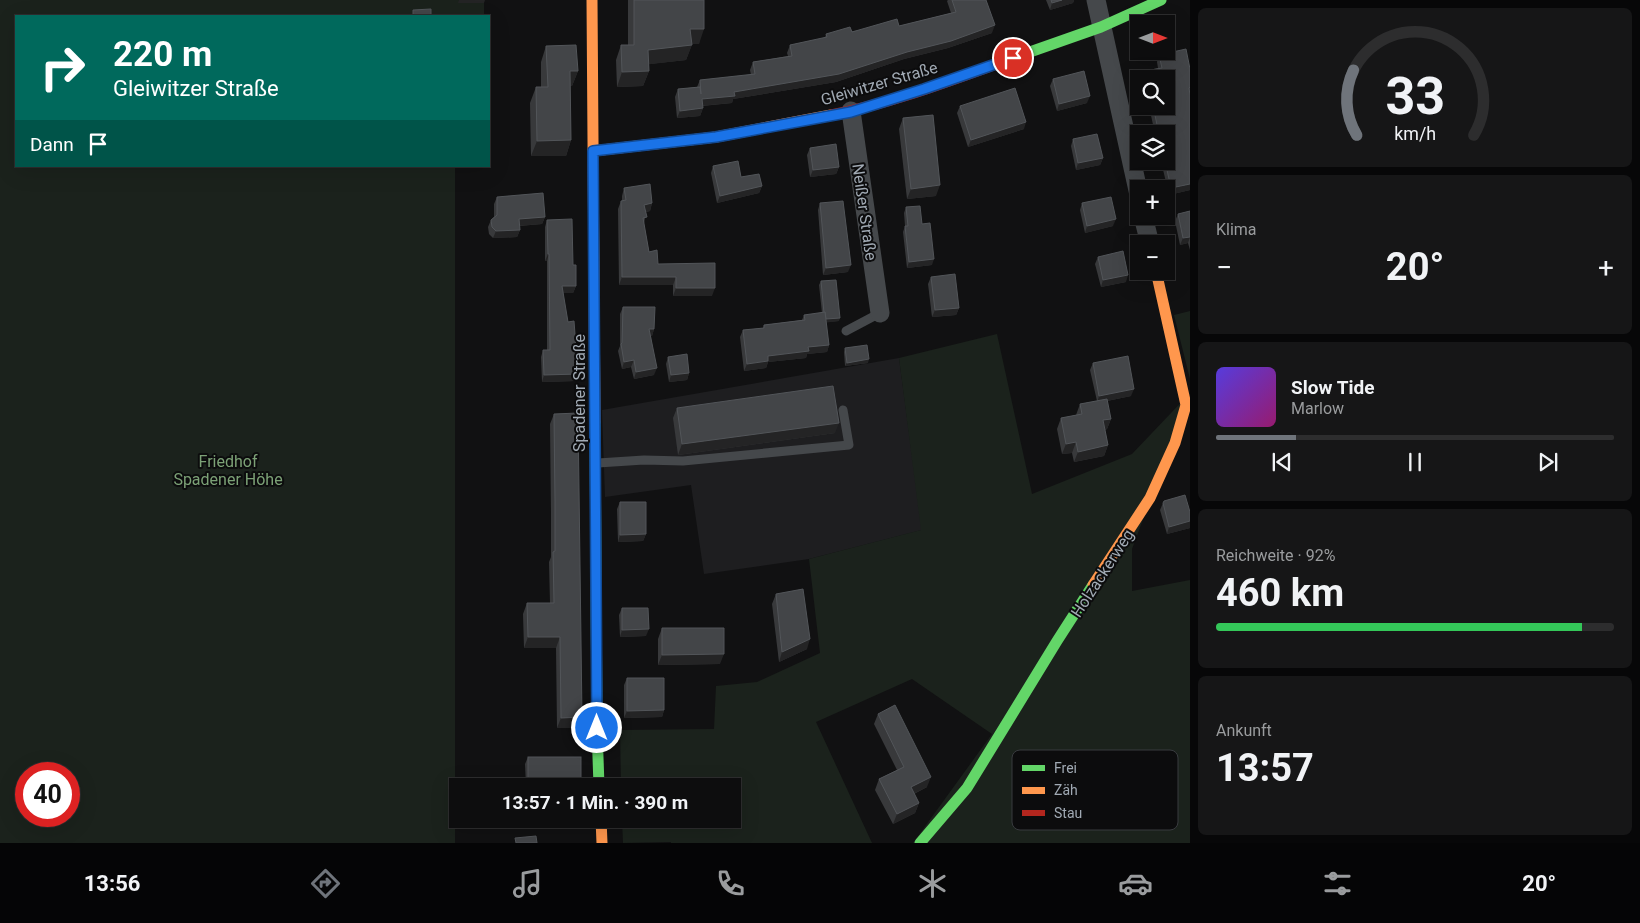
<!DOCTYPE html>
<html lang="de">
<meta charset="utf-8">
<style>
body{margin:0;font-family:Roboto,sans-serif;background:#161617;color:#f1f3f6;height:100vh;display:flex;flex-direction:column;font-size:19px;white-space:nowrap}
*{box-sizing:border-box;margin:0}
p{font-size:16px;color:#9a9c9e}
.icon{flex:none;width:28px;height:28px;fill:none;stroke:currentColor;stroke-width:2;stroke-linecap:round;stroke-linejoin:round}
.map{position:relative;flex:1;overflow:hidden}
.panel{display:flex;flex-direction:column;gap:8px;padding:8px;background:#070708;width:450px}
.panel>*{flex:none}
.banner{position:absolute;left:15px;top:15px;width:475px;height:152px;border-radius:0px;box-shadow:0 5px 20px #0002,0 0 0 1px #2d2d2e;background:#00695c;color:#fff;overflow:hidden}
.needle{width:32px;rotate:90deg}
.fabs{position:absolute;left:1130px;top:15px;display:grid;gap:10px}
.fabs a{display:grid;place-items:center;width:45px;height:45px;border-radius:0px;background:#0d0d0e;box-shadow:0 5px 20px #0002,0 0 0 1px #2d2d2e;font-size:25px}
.speed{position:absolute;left:15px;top:762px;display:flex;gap:10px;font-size:25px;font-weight:700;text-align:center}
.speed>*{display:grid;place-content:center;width:65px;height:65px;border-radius:50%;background:#0d0d0e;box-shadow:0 5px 20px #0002,0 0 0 1px #2d2d2e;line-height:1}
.speed .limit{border:8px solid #d22;background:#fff;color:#111}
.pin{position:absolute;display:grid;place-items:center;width:42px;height:42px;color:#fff;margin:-21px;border:2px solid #fff;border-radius:50%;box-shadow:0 1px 5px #0007}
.me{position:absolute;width:55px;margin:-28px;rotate:0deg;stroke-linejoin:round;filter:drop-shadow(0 0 4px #0008)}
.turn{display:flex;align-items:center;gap:18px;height:105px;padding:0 15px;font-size:22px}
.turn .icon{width:65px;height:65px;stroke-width:2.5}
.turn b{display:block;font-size:35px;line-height:42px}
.then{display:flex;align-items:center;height:48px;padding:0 15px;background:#0003;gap:10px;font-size:19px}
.big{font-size:38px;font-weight:700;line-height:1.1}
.panel .tile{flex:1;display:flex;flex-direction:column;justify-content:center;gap:8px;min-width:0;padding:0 18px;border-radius:8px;background:#161617}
.panel .dial{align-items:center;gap:0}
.dial svg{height:130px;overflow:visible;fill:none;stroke:#2d2d2e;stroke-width:7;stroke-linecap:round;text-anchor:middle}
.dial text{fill:#f1f3f6;stroke:none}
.song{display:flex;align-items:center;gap:15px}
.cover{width:60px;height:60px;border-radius:8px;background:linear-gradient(135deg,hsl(250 70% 55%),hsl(320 70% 35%))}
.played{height:5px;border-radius:2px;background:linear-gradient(90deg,#6f747b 20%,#2d2d2e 20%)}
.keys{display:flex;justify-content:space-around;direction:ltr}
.heat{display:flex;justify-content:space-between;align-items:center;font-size:28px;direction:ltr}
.charge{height:8px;border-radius:4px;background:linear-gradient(90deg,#34c759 92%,#2d2d2e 0)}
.trip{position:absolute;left:449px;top:778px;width:292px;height:50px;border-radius:0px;background:#0d0d0e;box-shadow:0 5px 20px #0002,0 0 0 1px #2d2d2e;font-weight:700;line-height:50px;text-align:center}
.dock{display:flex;height:80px;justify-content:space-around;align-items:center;background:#050506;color:#9a9c9e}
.dock .icon{width:35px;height:35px}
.dock .on{color:#6f747b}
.dock b{font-size:22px;color:#f1f3f6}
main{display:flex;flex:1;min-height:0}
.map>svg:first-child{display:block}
</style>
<main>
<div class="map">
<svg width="1190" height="843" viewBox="0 0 1190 843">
<rect width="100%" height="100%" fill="#111112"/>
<path fill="#1e1e20" d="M899 358 922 530 809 559 704 574 691 485 605 497 602 410Z"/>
<g fill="#1b221c" fill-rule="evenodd">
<path d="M0 0H484V16H16V166H455V843H0ZM26 774H69V816H26Z"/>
<path d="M1190 311V379L1174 315Z"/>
<path d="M997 334 1032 494 1132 454 1190 393 1132 549V591L1190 580V843H913L992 734 912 679 816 722 872 843H671V842L623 843 622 819H732V786H621L620 730 714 729 716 686 757 682 820 653 809 559 921 530 899 358Z"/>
</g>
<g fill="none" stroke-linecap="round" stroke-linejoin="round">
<g stroke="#45484b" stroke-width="9">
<path d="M846 331 880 313"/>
<path d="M598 463 644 460 683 461 849 445 843 410"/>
</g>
<g stroke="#45484b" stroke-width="19">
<path d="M1096 0 1139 195"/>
<path d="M851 111 880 313"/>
<path d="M1143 216 1150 244"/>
</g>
<g stroke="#63d668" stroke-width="11">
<path d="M1013 58 1101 27 1161 0"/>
<path d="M595 422 597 728 599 786"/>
<path d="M920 843 967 788 1057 641 1093 585"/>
</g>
<g stroke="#ff974d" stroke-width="11">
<path d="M592 0 595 422"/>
<path d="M593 151 716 137 831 115"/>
<path d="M1093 585 1150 498 1175 443 1186 405 1156 271"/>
<path d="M601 819 602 843"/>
</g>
<path stroke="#b3261e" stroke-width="11" d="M831 115C893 103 954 79 1013 58"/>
</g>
<g fill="#38393b">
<path d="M628 0H704L699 44H692L686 60 649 64V71L643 86 617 87 616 60 621 45H628Z"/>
<path d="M948 0H986L992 33 948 48 904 59 836 82 733 99 732 103 702 106 703 108 700 116 677 118 675 97 678 89 697 87 700 80 751 75 750 70 753 62 788 56 787 53 790 45 825 38 826 34 899 26 951 13 947 1Z"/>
<path d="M1046 0H1074L1073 3 1050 10Z"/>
<path d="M546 46 578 71 572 86H570L571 140 566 156H531L530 103 536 87H541V62Z"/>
<path d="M1159 55 1190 69V190L1169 195 1161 161H1166V134H1155L1149 106H1166V79L1142 78 1145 71 1158 68 1157 62Z"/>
<path d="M1053 79 1087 103 1057 111 1050 86Z"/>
<path d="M960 106 1024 129 968 147 957 113Z"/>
<path d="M903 118 936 196 907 199 899 129Z"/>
<path d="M1073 139 1103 158 1100 165 1076 170 1071 146Z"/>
<path d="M810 148 839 167 836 174 810 177 807 155Z"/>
<path d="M713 166 762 186 759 193 717 203 711 173Z"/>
<path d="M624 188 652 203 650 211 646 212 644 224 649 252 658 264 712 296H673V285H619L618 209 621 201H622V196Z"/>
<path d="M497 197 545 217 542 224 519 226 520 230 517 237 493 238 489 234 488 227 491 220 494 217V204Z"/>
<path d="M820 203 848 272 823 275 818 210Z"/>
<path d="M1082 203 1113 226 1085 233 1080 210Z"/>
<path d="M906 207 922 224 932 265 907 268 903 232 905 226 904 213Z"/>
<path d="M1190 211V250L1188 243 1180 245 1175 221 1178 214Z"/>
<path d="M547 220 573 265 576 286 573 293H563L575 381 542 382 541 357 543 350H547V261H545V227Z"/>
<path d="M1098 257 1126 282 1101 287 1095 264Z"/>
<path d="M931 277 959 308 956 315 932 317 928 284Z"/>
<path d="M821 281 839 321 826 322 829 345 827 352 807 354 806 358 768 362 766 368 744 371 740 337 743 330 763 328 764 325 802 320 804 315 822 313 819 285Z"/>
<path d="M623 307 654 329 652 336H651L654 375 634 379 631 367 622 369 618 351 620 346V314Z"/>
<path d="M845 348 868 363 845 366 844 352Z"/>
<path d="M668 357 689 373 687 380 669 382 666 364Z"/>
<path d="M1093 363 1131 396 1107 401 1111 419 1107 429 1105 430 1108 445 1104 456 1074 462 1072 453 1062 454 1057 429 1061 418 1076 415 1080 404 1097 401 1090 370Z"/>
<path d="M677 408 835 433 678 455 673 418Z"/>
<path d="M554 414 582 717 578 728H557L556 648H524L523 614 527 603H550L549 562 551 557V513L550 424Z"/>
<path d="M620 502 646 534 643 541 618 542 617 509Z"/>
<path d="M1163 503 1190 528 1167 534 1160 510Z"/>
<path d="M776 594 807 649 779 662 772 604Z"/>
<path d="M622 608 646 636 620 637 619 615Z"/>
<path d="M662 628 720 664 658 665V639Z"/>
<path d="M627 678 664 710 662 717 624 718V685Z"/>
<path d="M878 714 927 787 914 794 919 803 915 813 893 824 875 790 879 779 897 770 874 724Z"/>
<path d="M528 757 581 784 580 786H526L525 764Z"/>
</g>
<g fill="#242425">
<path d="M459 0H485L484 3H458Z"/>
<path d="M1062 0H1074L1073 3 1050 10 1052 3Z"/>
<path d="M995 25 992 33 948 48 904 59 836 82 733 99 732 103 699 106 702 99 734 92 907 52Z"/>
<path d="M690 29H704L699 44H685Z"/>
<path d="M692 45 686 60 643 65 648 50Z"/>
<path d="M570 71H578L572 86 564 87Z"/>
<path d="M649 71 643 86 617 87 622 72Z"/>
<path d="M1090 96 1087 103 1057 111 1059 104Z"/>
<path d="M703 108 700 116 677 118 680 111Z"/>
<path d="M1026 122 1024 129 968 147 971 140Z"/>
<path d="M571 140 566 156H531L537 141Z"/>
<path d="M1103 158 1100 165 1076 170 1078 163Z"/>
<path d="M839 167 836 174 810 177 813 170Z"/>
<path d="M1190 184V190L1169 195 1171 188Z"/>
<path d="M940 185 936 196 907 199 911 189Z"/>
<path d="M762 186 759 193 717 203 720 196Z"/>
<path d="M652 203 650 211 641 213 644 205Z"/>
<path d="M545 217 542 224 516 226 519 219Z"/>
<path d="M1116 219 1113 226 1085 233 1087 226Z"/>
<path d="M520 230 517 237 493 238 496 231Z"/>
<path d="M1190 237 1188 243 1180 245 1183 238Z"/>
<path d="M548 254H549L547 261H545Z"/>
<path d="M934 259 932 265 907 268 909 262Z"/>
<path d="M851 265 848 272 823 275 826 268Z"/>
<path d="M1128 275 1126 282 1101 287 1103 280Z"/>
<path d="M622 277H676L673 285H619Z"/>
<path d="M562 286H576L573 293H559Z"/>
<path d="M676 288H715L712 296H673Z"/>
<path d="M959 308 956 315 932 317 935 310Z"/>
<path d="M840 318 839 321 823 323 824 319Z"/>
<path d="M649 329H654L652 336H647Z"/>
<path d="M829 345 827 352 807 354 806 358 768 362 766 368 744 371 747 364 768 356 808 347Z"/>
<path d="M869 359 868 363 845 366 847 363Z"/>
<path d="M634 360 631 367 622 369 624 362Z"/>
<path d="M657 368 654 375 634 379 636 372Z"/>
<path d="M689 373 687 380 669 382 671 375Z"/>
<path d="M578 374 575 381 542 382 544 375Z"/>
<path d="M1134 389 1131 396 1097 403 1099 396Z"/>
<path d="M1111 419 1107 429 1099 431 1103 420Z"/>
<path d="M839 423 835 433 678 455 682 444Z"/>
<path d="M1076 442 1072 453 1062 454 1066 444Z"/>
<path d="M1108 445 1104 456 1074 462 1078 452Z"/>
<path d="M1190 521V528L1167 534 1169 527Z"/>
<path d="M646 534 643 541 618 542 620 535Z"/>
<path d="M649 629 646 636 620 637 622 630Z"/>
<path d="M528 637H560L556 648H524Z"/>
<path d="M810 639 807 649 779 662 782 652Z"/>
<path d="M724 654 720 664 658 665 662 655Z"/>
<path d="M664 710 662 717 624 718 627 711Z"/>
<path d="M582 717 578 728H557L561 718Z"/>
<path d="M931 777 927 787 907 797 911 787Z"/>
<path d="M528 784H581L580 786H527Z"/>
<path d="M919 803 915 813 893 824 897 814Z"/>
</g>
<g fill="#434548" stroke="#525559">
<path d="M634 0H704V29H690L692 45 648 50 649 71 622 72 621 45H634Z"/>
<path d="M952 0H986L995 25 951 41 907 52 839 74 734 92 735 96 702 99 703 108 680 111 678 89 700 87 701 94 700 80 755 74 753 62 792 56 790 45 827 37 826 34 850 27 852 32 897 19 899 26 956 12Z"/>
<path d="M1051 0H1062L1052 3Z"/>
<path d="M431 9V16H413V10Z"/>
<path d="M576 45 578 71H570L571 140 537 141 536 87H548L546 46Z"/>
<path d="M1186 49 1190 69V87L1189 88 1190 95V184L1171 188 1165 161H1166V134H1159L1153 106H1166V79H1147L1145 71 1162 68 1159 55Z"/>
<path d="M1084 71 1090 96 1059 104 1053 79Z"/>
<path d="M1015 88 1026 122 971 140 960 106Z"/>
<path d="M933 115 940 185 911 189 903 118Z"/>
<path d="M1097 134 1103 158 1078 163 1073 139Z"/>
<path d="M836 144 839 167 813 170 810 148Z"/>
<path d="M738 161 741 177 759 174 762 186 720 196 713 166Z"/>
<path d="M650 184 652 203 644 205 647 217 643 218 649 252 657 250 658 264 715 263V288H676V277H622L621 201 626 200 624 188Z"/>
<path d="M543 193 545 217 519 219 520 230 496 231 492 227 491 220 497 215V197Z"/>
<path d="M1111 197 1116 219 1087 226 1082 203Z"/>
<path d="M843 201 851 265 826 268 820 203Z"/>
<path d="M920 206 922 224 930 223 934 259 909 262 905 226H908L906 207Z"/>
<path d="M1190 211V237L1183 238 1178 214Z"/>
<path d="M572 219 573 265H576V286H562L568 322 574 321 578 374 544 375 543 350H550L549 254H548L547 220Z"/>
<path d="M1123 251 1128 275 1103 280 1098 257Z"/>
<path d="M955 274 959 308 935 310 931 277Z"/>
<path d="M836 280 840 318 826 319 825 312 824 313 821 281Z"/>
<path d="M623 307H655L654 329H649L657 368 636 372 634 360 624 362 621 344 622 343Z"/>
<path d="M825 312 829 345 808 347 809 351 768 356V361L747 364 743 330 764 328V325L805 320 804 315Z"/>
<path d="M867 345 869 359 847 363 845 348Z"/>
<path d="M687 354 689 373 671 375 668 357Z"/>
<path d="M1128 356 1134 389 1099 396 1093 363Z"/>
<path d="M833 386 839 423 682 444 677 408Z"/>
<path d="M1107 399 1111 419 1103 420 1108 445 1078 452 1076 442 1066 444 1061 418 1082 414 1080 404Z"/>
<path d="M578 413 582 717 561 718 560 637H528L527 603H554L553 552 555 551V502L554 414Z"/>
<path d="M1185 495 1190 512V521L1169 527 1163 503 1164 501Z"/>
<path d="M620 502H646V534L620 535Z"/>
<path d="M803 589 810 639 782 652 776 594Z"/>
<path d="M622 608H648L649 629 622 630Z"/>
<path d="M662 628H724V654L662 655Z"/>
<path d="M627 678H664V710L627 711Z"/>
<path d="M895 705 931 777 911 787 919 803 897 814 879 779 904 767 878 714Z"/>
<rect x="528" y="757" width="53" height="27"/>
<path d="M536 836 537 843H516L515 838Z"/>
</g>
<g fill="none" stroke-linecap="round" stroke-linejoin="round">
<defs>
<path id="route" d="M597 728 593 151 716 137 851 112 924 89 1013 58"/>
</defs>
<use href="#route" stroke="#114b97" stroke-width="12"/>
<use href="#route" stroke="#1a73e8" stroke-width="9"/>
</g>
<g text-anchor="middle" stroke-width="4" stroke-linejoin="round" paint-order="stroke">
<g font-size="16" fill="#a1aab4" stroke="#0c0c0d">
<text transform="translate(879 83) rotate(-16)" y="6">Gleiwitzer Straße</text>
<text transform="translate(865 212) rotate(82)" y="6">Neißer Straße</text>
<text transform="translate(579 393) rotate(-90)" y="6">Spadener Straße</text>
<text transform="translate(1102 573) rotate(-57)" y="6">Holzackerweg</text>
</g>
<g font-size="16" fill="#7ca176" stroke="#0c0c0d">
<text x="228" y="467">Friedhof<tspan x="228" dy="18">Spadener Höhe</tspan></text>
</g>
</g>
<rect x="1012" y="750" width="166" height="80" rx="8" fill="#0c0c0d" stroke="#393b3f" stroke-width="1"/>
<rect x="1022" y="765" width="23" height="6" fill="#63d668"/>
<rect x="1022" y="787" width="23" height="7" fill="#ff974d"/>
<rect x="1022" y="810" width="23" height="6" fill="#b3261e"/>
<g font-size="14" fill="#a1aab4">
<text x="1054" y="773">Frei</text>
<text x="1054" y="795">Zäh</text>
<text x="1054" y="818">Stau</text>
</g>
</svg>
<div class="fabs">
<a><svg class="needle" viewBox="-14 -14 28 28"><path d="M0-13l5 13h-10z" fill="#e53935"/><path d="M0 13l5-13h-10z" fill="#9a9c9e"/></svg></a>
<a><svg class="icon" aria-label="search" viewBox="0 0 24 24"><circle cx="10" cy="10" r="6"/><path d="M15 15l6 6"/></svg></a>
<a><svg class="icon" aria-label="layers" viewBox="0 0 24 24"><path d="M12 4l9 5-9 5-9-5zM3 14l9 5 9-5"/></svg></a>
<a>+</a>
<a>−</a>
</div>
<div class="speed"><div class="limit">40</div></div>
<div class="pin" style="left:1013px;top:58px;background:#d93025"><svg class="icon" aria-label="arrive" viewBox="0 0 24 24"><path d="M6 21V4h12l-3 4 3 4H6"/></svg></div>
<svg class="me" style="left:597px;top:728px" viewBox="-20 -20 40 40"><circle r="17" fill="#1a73e8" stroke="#fff" stroke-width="3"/><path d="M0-11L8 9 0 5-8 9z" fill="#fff"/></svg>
<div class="trip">13:57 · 1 Min. · 390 m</div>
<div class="banner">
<div class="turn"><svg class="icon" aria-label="right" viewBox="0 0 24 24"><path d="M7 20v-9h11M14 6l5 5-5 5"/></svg><div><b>220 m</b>Gleiwitzer Straße</div></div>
<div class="then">Dann<svg class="icon" aria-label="arrive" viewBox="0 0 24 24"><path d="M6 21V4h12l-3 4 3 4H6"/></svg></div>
</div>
</div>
<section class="panel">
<div class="tile dial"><svg viewBox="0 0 100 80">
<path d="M14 69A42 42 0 1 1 86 69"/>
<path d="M14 69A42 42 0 0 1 12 29" stroke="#6f747b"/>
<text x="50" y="56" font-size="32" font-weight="700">33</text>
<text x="50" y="72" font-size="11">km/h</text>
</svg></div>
<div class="tile"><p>Klima</p>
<div class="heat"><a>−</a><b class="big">20°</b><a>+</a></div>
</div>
<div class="tile">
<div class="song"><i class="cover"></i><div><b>Slow Tide</b><p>Marlow</p></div></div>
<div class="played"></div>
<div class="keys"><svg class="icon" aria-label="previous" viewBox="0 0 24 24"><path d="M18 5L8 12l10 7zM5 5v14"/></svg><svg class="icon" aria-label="pause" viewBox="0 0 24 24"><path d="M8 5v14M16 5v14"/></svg><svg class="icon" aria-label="next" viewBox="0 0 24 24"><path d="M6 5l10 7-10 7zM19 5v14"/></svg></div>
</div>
<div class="tile"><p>Reichweite · 92%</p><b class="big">460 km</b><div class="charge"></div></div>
<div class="tile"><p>Ankunft</p><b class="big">13:57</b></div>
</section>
</main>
<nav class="dock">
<b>13:56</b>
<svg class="icon on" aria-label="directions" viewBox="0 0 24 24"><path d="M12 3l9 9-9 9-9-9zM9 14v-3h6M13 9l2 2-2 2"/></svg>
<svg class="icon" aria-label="music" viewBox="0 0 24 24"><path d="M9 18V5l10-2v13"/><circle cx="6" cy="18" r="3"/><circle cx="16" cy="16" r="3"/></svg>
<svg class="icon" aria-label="phone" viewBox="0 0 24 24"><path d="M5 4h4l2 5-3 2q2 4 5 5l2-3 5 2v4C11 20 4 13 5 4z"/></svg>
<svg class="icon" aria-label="climate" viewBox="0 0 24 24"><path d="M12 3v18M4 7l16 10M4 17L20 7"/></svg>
<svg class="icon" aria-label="car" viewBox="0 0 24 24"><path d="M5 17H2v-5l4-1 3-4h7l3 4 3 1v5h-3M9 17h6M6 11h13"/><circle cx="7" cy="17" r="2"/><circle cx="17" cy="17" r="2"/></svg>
<svg class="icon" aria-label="filters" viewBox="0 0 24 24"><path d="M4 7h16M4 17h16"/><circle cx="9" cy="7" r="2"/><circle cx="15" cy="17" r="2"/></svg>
<b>20°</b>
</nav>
